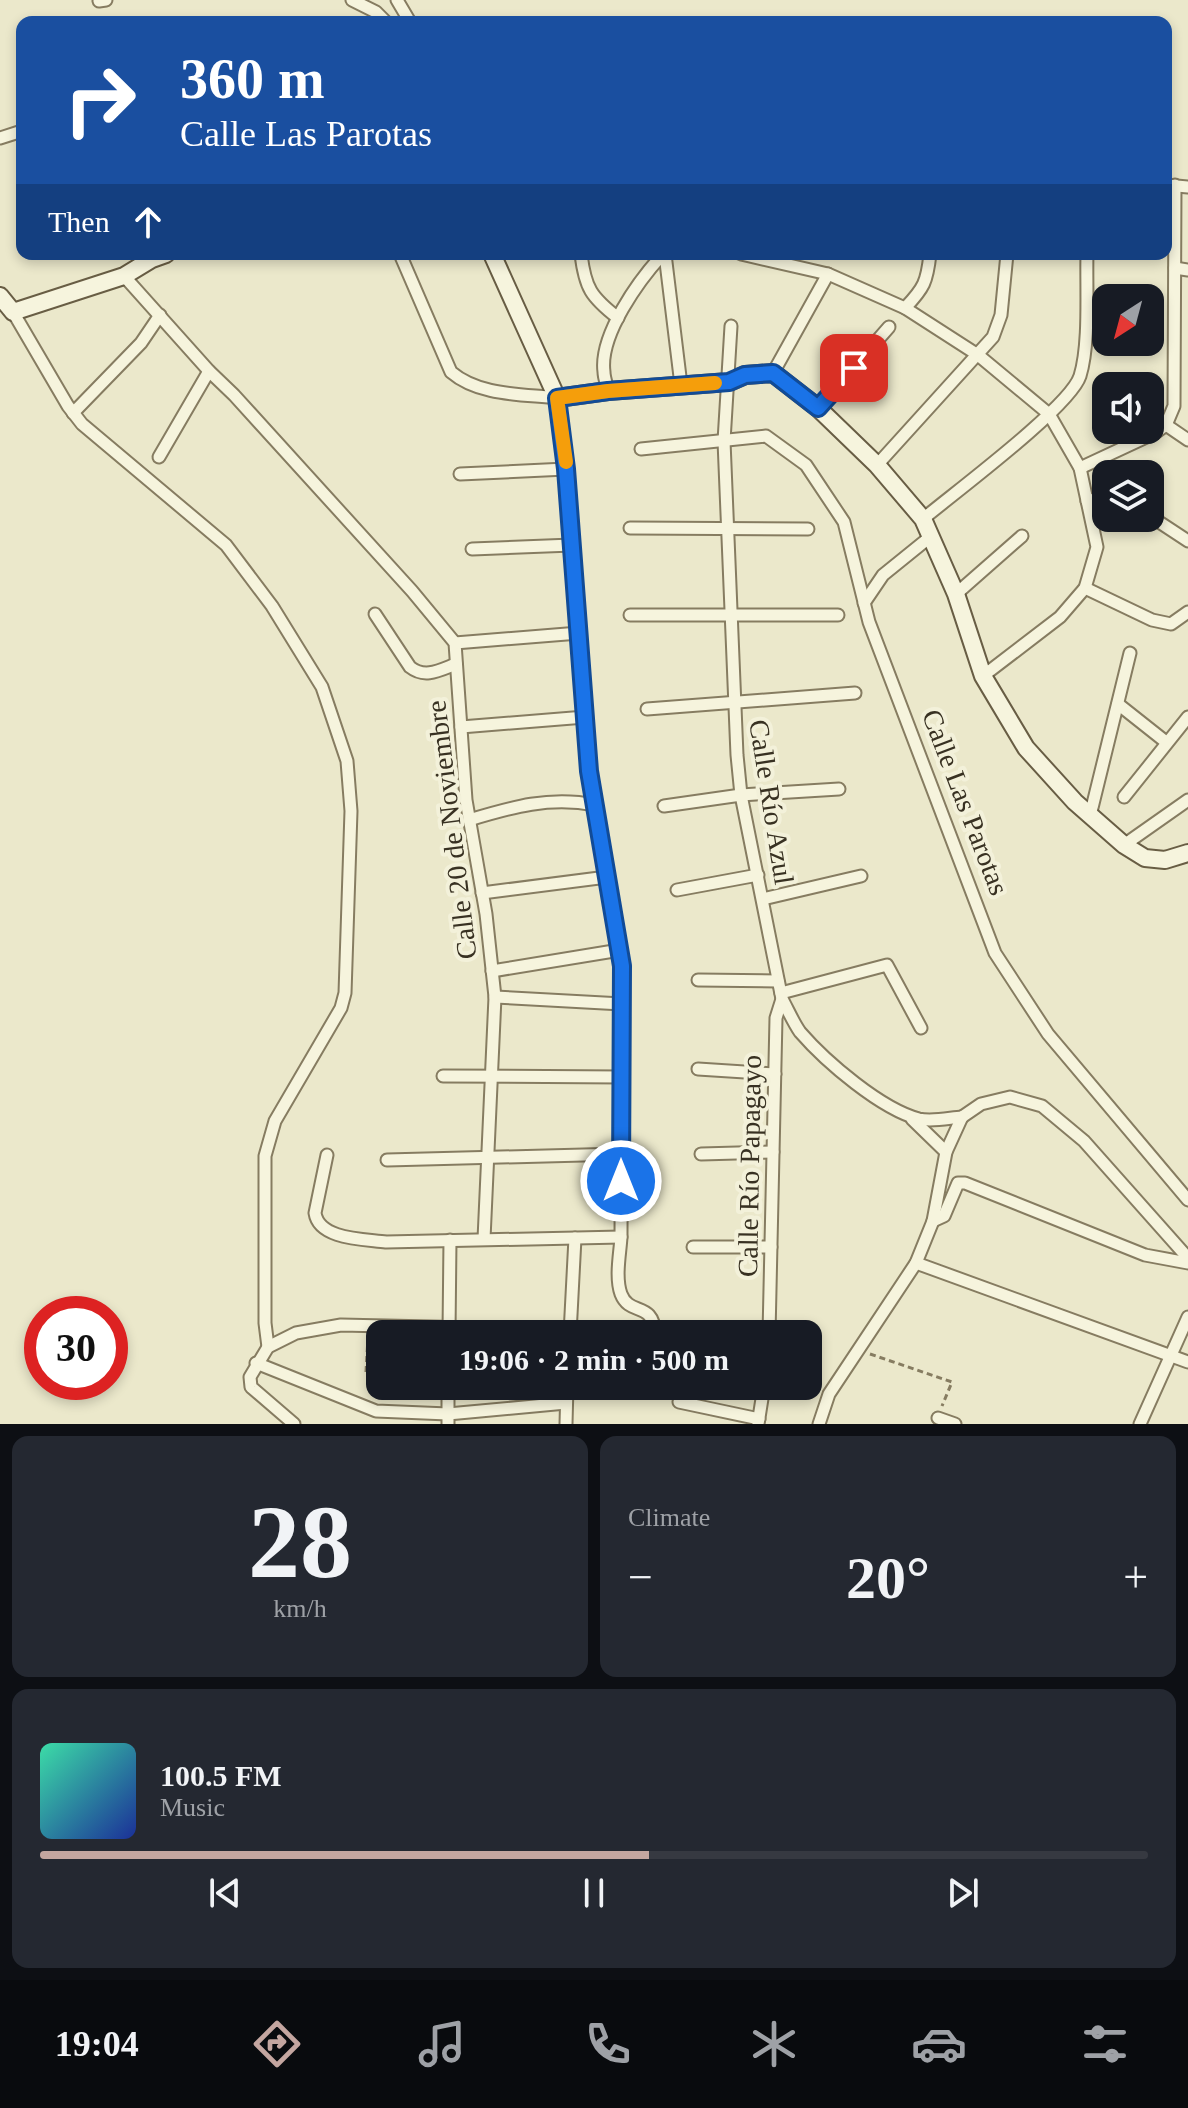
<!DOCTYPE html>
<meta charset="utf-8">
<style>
body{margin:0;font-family:"Times New Roman",serif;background:#242831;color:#f1f3f6;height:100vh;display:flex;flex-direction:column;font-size:30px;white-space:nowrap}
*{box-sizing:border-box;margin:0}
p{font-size:26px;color:#9ea1a6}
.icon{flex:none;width:44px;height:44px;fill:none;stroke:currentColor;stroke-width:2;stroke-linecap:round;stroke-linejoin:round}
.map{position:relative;height:1424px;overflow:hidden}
.side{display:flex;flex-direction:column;gap:12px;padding:12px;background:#0d0f14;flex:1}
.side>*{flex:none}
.top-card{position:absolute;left:16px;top:16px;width:1156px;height:244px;border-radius:16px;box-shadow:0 4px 12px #0003;background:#1a4fa0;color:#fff;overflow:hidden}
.needle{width:52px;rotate:216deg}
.buttons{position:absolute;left:1092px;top:284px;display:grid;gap:16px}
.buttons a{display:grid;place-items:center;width:72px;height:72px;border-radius:16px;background:#171b24;box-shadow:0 4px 12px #0003;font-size:40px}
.speed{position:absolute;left:24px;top:1296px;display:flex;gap:16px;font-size:40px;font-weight:700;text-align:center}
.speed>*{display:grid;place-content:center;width:104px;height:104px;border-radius:50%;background:#171b24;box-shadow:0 4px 12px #0003;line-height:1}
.speed .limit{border:12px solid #d22;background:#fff;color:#111}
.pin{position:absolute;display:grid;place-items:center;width:68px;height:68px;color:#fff;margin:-34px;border-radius:16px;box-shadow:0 4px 12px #0006}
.me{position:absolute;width:88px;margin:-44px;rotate:0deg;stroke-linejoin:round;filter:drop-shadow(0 0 6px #0008)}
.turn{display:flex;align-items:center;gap:28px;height:168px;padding:0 32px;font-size:36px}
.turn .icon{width:104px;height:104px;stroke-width:2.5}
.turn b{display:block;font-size:56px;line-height:68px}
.then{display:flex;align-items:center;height:76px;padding:0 32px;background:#0003;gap:16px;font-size:30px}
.big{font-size:60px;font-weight:800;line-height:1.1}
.side .widget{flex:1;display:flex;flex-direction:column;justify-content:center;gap:12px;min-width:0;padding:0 28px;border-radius:16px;background:#242831}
.side .dial{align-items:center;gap:0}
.dial b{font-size:104px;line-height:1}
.song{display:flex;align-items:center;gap:24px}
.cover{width:96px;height:96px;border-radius:12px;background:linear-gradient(135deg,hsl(160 70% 55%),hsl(230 70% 35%))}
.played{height:8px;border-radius:4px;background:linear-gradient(90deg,#c4a6a0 55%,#363941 55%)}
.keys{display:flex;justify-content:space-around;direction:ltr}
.heat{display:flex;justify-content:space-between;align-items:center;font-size:44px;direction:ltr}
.side .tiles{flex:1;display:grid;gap:12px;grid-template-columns:1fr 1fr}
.widget:last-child{grid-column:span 2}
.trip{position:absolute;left:366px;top:1320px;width:456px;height:80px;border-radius:16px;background:#171b24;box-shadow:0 4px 12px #0003;font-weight:800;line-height:80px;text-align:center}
.dock{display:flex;height:128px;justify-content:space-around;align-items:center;background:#090b0e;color:#9ea1a6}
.dock .icon{width:56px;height:56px}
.dock .current{color:#c4a6a0}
.dock b{font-size:36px;color:#f1f3f6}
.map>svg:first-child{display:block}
</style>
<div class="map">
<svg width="1188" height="1424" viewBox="0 0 1188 1424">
<rect width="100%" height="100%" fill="#ebe8cb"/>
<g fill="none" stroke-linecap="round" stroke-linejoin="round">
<defs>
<g id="street">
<path d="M352 0 376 12 386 22"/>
<path d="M397 0 410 22"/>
<path d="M99 1 106 0"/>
<path d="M0 138 22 131"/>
<path d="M1166 185 1188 187"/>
<path d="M400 254 451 372C479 396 522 394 557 398L566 469 589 771 622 966 621 1237C620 1254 615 1277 621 1294 630 1317 653 1300 655 1334"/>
<path d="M581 254C585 288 591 297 618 318"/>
<path d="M665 254 681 385"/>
<path d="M741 254 828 274 905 308 978 355 1049 414 1080 468 1097 547 1085 588 1060 617 983 676"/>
<path d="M1175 268 1188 270"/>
<path d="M124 276 209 371 234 395 412 591 455 643 466 800 486 914 495 997 484 1239"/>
<path d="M905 308C924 288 927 282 930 254"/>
<path d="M13 312 68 406 82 424 226 545 272 606 322 687 347 761 351 811 345 993 341 1008 275 1121 265 1156V1323L268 1347"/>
<path d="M731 326 724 441 737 755 741 795 782 999C788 1010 793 1022 800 1032 826 1062 881 1109 919 1119 932 1122 949 1118 962 1117"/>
<path d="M773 373 828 274"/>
<path d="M608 391C607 385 604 378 604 372 599 335 639 280 663 254"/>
<path d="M818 408 889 327"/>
<path d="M73 413 141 343 160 315"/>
<path d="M1166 425 1188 440"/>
<path d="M641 449 766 436 806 465 844 522 869 622 995 953 1048 1034 1188 1200"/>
<path d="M159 457 209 371"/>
<path d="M877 465 993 337 1001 315 1007 254"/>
<path d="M1080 468 1155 433 1166 425 1174 406 1175 185"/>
<path d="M460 474 566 469"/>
<path d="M1087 501 1106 496"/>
<path d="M1150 516 1188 541"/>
<path d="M923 519C954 493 1070 407 1080 376 1090 344 1086 288 1087 254"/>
<path d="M630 528 808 529"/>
<path d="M472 549 572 545"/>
<path d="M1085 588 1152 620 1171 624 1188 612"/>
<path d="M956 594 1022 536"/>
<path d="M864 603 883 575 930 537"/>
<path d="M375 614 410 667C425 679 440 670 456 664"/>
<path d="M630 615H838"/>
<path d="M455 643 579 633"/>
<path d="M1118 704 1166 742"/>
<path d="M647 709 855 693"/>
<path d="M461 727 585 717"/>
<path d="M1124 797 1188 717"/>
<path d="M664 806 741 795 839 789"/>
<path d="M1090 816 1130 653"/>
<path d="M469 820C512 807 550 796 595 805"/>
<path d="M1124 845 1188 800"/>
<path d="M677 890 758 875"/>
<path d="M482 893 607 877"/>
<path d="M763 899 861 876"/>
<path d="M492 971 620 950"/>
<path d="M698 980 778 981"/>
<path d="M781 993 887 965 921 1028"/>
<path d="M495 997 622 1004"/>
<path d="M698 1069 775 1074"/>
<path d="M443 1076 622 1077"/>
<path d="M962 1117 981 1104 1010 1097 1042 1106 1084 1141 1188 1258"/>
<path d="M912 1119 946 1152"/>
<path d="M701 1154 773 1152"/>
<path d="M327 1155 315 1213C319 1240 365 1239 386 1242L621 1237"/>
<path d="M387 1160 621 1154"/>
<path d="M933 1221 944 1216 958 1183H965L1145 1255 1188 1263"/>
<path d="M693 1247H771"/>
<path d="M916 1263 1188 1362"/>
<path d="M687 1331H769"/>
<path d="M449 1333 450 1240"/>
<path d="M570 1334 575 1238"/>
<path d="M769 1334 776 1018 782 999"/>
<path d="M256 1363 376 1411 448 1414 566 1403"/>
<path d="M679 1402 759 1419"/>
<path d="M938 1418 955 1424"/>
<path d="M294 1424 251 1387 250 1377 268 1347 296 1333 341 1325 570 1330"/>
<path d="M448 1424V1386"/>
<path d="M566 1424 567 1386"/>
<path d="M758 1424 764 1386"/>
<path d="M819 1424 829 1394 916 1263 933 1221 946 1152 962 1117"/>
<path d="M1140 1424 1188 1317"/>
</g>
<g id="secondary">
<path d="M492 254 557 398 608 391 729 382 745 375 773 373 818 408 877 465 923 519 956 594 983 676 1026 748 1075 802 1124 845 1145 858 1165 860 1188 853"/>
<path d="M0 296 13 312 124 276 152 259 166 254"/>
</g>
</defs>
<use href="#street" stroke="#867c61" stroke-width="15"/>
<use href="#secondary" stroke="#685d44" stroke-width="20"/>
<g stroke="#867c61" stroke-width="3" stroke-dasharray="6 4" stroke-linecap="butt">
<path d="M870 1354 952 1382 942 1406"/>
<path d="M366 1372 368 1337"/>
</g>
<use href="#street" stroke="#f6f4dd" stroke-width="11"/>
<use href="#secondary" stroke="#f6f4dd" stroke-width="16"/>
</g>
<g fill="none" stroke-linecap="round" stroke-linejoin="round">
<defs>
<path id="route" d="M621 1181 622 966 589 771 566 469 557 398 608 391 729 382 745 375 773 373 818 408 854 368"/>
</defs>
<use href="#route" stroke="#114b97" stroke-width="20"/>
<use href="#route" stroke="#1a73e8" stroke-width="14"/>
<path stroke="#f59e0b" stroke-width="14" d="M566 462 557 398 608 391 715 383"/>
</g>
<g text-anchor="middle" stroke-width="8" stroke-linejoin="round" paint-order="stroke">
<g font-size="28" fill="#383122" stroke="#f3f1da">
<text transform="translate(772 802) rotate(81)" y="10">Calle Río Azul</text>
<text transform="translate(966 802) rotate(69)" y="10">Calle Las Parotas</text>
<text transform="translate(451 830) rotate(-97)" y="10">Calle 20 de Noviembre</text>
<text transform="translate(749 1166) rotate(-89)" y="10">Calle Río Papagayo</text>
</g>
</g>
</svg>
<div class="buttons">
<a><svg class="needle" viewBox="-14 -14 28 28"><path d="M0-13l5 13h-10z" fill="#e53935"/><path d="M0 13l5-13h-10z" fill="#9ea1a6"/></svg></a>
<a><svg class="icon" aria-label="sound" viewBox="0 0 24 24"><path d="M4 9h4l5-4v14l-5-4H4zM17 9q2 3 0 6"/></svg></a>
<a><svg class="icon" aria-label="layers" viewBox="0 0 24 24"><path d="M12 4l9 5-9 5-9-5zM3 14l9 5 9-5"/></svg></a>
</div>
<div class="speed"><div class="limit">30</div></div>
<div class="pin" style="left:854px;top:368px;background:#d93025"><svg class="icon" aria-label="arrive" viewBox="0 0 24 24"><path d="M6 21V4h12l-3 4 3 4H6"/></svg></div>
<svg class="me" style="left:621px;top:1181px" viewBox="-20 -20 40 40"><circle r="17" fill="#1a73e8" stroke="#fff" stroke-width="3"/><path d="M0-11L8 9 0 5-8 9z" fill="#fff"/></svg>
<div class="trip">19:06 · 2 min · 500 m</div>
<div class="top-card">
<div class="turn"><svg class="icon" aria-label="right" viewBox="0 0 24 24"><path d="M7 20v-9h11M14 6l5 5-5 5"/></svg><div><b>360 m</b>Calle Las Parotas</div></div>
<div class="then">Then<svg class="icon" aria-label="ahead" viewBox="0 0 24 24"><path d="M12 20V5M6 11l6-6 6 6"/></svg></div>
</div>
</div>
<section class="side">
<div class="tiles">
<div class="widget dial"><b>28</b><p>km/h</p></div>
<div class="widget"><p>Climate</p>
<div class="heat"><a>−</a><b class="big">20°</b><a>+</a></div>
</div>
<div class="widget">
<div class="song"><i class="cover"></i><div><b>100.5 FM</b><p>Music</p></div></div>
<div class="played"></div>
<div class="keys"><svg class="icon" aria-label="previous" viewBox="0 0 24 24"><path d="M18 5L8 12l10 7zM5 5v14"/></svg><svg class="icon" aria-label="pause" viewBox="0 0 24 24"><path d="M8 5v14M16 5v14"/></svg><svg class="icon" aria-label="next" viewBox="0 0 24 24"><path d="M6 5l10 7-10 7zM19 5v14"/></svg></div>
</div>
</div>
</section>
<nav class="dock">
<b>19:04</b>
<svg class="icon current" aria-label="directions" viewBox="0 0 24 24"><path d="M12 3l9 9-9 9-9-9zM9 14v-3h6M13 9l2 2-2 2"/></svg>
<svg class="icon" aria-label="music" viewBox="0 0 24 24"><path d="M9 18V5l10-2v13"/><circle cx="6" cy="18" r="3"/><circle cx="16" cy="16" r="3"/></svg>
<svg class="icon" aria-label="phone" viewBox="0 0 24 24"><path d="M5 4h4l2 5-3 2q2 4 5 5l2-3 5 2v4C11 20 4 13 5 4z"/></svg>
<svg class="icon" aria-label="climate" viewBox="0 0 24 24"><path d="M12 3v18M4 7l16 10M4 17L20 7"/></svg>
<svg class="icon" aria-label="car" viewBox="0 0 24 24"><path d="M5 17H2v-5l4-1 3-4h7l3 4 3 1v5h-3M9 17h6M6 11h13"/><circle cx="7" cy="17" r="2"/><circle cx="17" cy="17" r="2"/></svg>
<svg class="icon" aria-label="filters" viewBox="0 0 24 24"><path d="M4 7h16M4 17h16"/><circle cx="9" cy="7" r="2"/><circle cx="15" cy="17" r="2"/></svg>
</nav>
